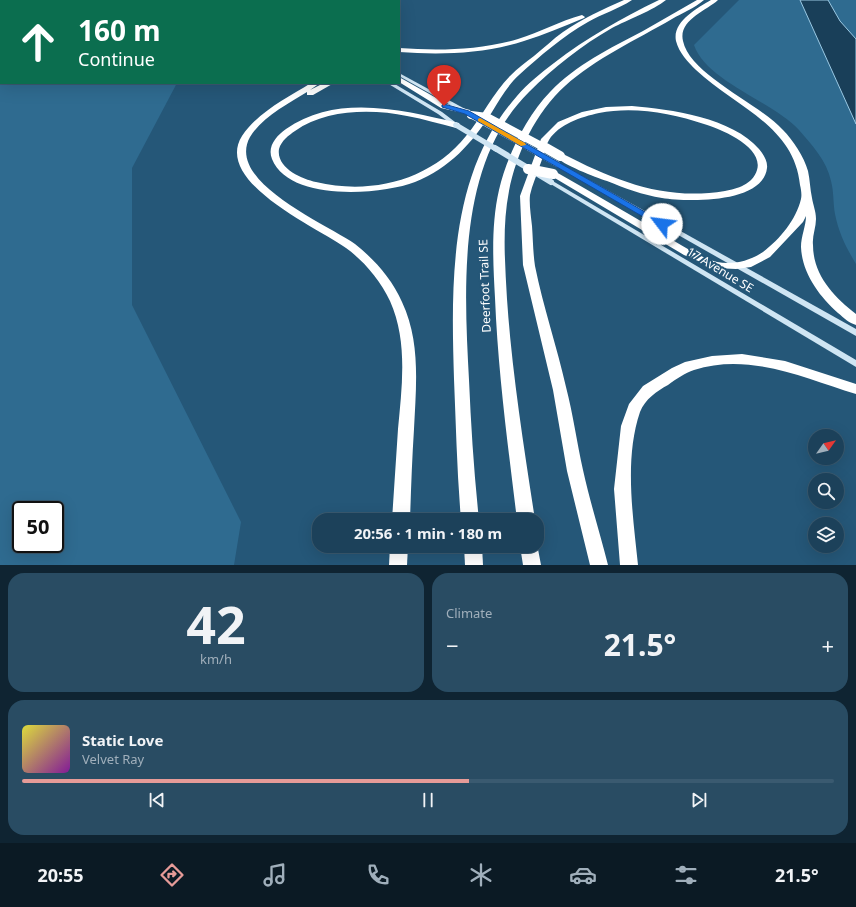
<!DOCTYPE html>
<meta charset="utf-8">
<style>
body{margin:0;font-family:"Noto Sans",sans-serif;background:#294c63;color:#f1f3f6;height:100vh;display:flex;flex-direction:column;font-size:15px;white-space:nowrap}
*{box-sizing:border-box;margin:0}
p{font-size:13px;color:#a0afbb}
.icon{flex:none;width:22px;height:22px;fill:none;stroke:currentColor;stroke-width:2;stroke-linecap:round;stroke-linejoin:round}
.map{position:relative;height:565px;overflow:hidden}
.panel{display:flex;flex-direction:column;gap:8px;padding:8px;background:#0f2432;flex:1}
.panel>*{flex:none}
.banner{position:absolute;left:0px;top:0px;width:400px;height:84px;box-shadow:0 4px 16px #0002,0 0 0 1px #3a5a70;background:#0b6e4f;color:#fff;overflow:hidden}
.needle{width:26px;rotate:56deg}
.buttons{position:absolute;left:808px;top:429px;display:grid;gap:8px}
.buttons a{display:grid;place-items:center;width:36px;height:36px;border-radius:50%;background:#1c415a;box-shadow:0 4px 16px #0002,0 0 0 1px #3a5a70;font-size:20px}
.speed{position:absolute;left:12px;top:501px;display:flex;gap:8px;font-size:20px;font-weight:700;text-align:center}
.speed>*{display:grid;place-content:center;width:52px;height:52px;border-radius:50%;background:#1c415a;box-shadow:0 4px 16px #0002,0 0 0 1px #3a5a70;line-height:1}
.speed .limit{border:2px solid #111;border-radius:6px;background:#fff;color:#111}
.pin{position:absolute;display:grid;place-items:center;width:34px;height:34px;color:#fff;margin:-41px -17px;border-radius:50% 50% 50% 0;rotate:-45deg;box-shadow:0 0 4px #0007}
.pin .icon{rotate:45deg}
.me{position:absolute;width:44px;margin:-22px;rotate:300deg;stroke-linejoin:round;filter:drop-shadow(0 0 3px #0008)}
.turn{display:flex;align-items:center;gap:14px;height:84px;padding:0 12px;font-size:18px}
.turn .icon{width:52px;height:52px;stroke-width:2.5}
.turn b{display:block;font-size:28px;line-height:34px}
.big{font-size:30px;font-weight:700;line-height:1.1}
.panel .tile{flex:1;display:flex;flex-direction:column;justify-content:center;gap:6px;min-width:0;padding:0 14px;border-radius:16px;background:#294c63}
.panel .dial{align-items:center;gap:0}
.dial b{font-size:52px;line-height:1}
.song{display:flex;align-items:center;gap:12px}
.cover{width:48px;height:48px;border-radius:6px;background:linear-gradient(135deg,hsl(60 70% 55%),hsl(290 70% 35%))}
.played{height:4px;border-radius:2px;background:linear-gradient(90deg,#e69b98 55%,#3a5a70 55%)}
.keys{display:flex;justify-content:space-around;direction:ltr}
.heat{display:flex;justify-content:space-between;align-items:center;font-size:22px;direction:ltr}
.panel .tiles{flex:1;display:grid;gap:8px;grid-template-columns:1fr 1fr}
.tile:last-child{grid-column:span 2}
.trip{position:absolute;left:312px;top:513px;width:232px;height:40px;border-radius:16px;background:#1c415a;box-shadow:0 4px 16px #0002,0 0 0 1px #3a5a70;font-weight:700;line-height:40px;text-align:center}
.dock{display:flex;height:64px;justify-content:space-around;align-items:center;background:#0b1a24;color:#a0afbb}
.dock .icon{width:28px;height:28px}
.dock .on{color:#e69b98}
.dock b{font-size:18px;color:#f1f3f6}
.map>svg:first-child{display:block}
</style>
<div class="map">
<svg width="856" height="565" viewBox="0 0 856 565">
<rect width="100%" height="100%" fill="#255778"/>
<g fill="#2f6b90" fill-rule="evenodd">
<path d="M10 0H196V1H7Z"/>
<path d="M739 0H856V264C846 247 839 234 835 214 833 203 834 192 831 181 827 161 812 145 799 130 772 101 706 81 694 45Z"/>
<path d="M0 3 1 83H177L132 168V305L241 522 234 565H0ZM21 510H55V544H21Z"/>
</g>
<path fill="#193f59" stroke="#9bc9e4" d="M800 0H828L840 21 856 39V124Z"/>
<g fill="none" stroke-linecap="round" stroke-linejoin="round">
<g fill="#cfe5f3" fill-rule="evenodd">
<path d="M239 0H243L244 1H240Z"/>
<path d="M262 0H266L267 1H263Z"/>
<path d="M399 73 467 110 468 111 463 112 399 76Z"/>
<path d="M387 83H393L442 112 459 125 454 126 438 114Z"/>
<path d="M557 162 856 329V336L555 165 554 164Z"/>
<path d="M551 180 856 360V367L549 183V181Z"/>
</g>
<g fill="#fff" fill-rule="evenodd">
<path d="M624 0H632C619 9 601 14 588 22 563 36 540 56 519 75 508 85 500 99 492 112 472 143 450 168 415 182 381 195 289 202 272 159 267 147 276 136 286 129 337 93 403 110 459 123L460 125 456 128C440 124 424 119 407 116 372 109 326 109 295 131 289 135 281 141 279 149 276 168 302 179 316 182 370 195 430 181 466 136 482 117 493 93 510 76 518 68 526 62 534 56 544 48 553 39 563 32 582 19 603 9 624 0Z"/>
<path d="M659 0H666C654 10 627 20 612 28 582 45 553 68 529 92 457 163 464 286 469 380 471 426 474 473 479 520H461C457 473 456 426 454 379 451 282 449 173 517 96 528 83 541 73 554 63 588 37 620 19 659 0Z"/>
<path d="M697 0H704C695 8 682 13 672 19 636 40 596 58 565 86 536 112 516 154 509 191 502 227 505 263 507 299 512 373 524 447 535 520H517C508 446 498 372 495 298 493 262 491 225 499 190 507 156 526 117 550 92 576 65 610 48 643 31 661 21 679 10 697 0Z"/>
<path d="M711 0H718C706 11 678 20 683 41 690 75 760 104 783 130 793 140 804 157 808 171 810 180 810 189 812 198 813 205 816 211 816 219 816 228 812 236 813 245 813 275 834 297 856 314V325C849 323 844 318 838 313 819 296 802 273 801 247 801 236 806 226 806 216L803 222 770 257 751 267 736 269 715 268 684 255 548 174 553 171 556 172C591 192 626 212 661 233 677 242 698 257 717 262 733 265 750 261 763 252 780 239 796 220 801 199 802 195 801 189 800 185 794 125 735 107 696 70 688 62 679 53 676 41 672 22 697 8 711 0Z"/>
<path d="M582 15 585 17 584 18C564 26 544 35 524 41 483 54 441 55 399 52V48C439 51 480 50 518 39 540 32 560 21 582 15Z"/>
<path d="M399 77 447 104 470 110 471 112 467 114 441 108 399 82Z"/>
<path d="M311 83H320L310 90 324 83H334L313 95H307V92C288 104 262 117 250 137 225 182 327 224 355 244 374 259 392 279 402 302 421 342 416 387 414 429 412 460 411 490 410 520H392C394 490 396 460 398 429 402 387 408 341 390 301 380 280 364 261 346 248 318 228 213 182 242 136 258 112 287 98 311 83Z"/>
<path d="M632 106C670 109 733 118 759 149 763 154 768 161 767 168 763 204 687 202 662 198 643 195 624 188 607 181 595 177 563 165 555 156L557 154H563C616 181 665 201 725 191 737 189 753 184 757 170 764 147 721 129 704 124 672 113 633 106 599 113 581 117 559 124 549 140 545 147 543 158 540 165 537 175 532 185 530 195 529 204 531 216 532 226 533 239 533 253 535 266 543 306 557 347 566 387 573 414 577 443 583 470 590 502 600 533 608 565H590L567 471 553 390 523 265 520 196 541 139 558 122 582 112 606 107Z"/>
<path d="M742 354 785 361 856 384V394C804 378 749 352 694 370 685 373 676 379 668 385 657 391 645 399 640 412 624 459 633 516 638 565H620L614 489 621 426 629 404 643 386 672 368 685 362 712 356Z"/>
<path d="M537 544 541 565H523L520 546H537Z"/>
<path d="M390 546H408L407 565H389Z"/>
<path d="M464 546H482L483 565H465Z"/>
</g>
<g stroke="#cfe5f3" stroke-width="5.5">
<path d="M472 116 531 149"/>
<path d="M456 125 496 149"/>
</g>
<g stroke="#cfe5f3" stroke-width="6">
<path d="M495 148 551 182"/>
<path d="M529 148 557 164"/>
</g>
<path stroke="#fff" stroke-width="8" d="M471 115 487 117 547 149"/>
<g stroke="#fff" stroke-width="10">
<path d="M546 148 560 156"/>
<path d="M528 169 553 174"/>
</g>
</g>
<path fill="#1a73e8" stroke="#114b97" d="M444 104 469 111 666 224 665 226H659L465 114 442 107V105Z"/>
<path fill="#f59e0b" d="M480 118 525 143 526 145 521 146 478 121V119Z"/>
<g text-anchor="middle" stroke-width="4" stroke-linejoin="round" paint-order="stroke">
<g font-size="12" fill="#fff" stroke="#255778">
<text transform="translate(720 270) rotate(31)" y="4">17 Avenue SE</text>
<text transform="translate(485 286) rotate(-92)" y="4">Deerfoot Trail SE</text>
</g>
</g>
</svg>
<div class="buttons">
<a><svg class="needle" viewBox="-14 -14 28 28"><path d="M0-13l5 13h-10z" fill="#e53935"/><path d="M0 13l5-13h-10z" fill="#a0afbb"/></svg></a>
<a><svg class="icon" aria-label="search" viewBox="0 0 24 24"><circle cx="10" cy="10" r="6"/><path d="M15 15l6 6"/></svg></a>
<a><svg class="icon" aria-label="layers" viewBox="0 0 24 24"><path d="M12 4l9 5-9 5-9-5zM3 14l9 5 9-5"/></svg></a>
</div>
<div class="speed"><div class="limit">50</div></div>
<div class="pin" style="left:444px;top:106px;background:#d93025"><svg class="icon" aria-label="arrive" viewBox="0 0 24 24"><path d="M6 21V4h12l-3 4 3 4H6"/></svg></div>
<svg class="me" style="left:662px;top:224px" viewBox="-20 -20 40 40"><circle r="19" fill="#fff"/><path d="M0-13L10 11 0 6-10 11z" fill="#1a73e8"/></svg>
<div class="trip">20:56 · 1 min · 180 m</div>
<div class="banner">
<div class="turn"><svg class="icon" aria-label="ahead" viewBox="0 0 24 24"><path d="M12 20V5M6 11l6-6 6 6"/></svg><div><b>160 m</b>Continue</div></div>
</div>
</div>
<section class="panel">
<div class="tiles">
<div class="tile dial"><b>42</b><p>km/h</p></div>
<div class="tile"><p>Climate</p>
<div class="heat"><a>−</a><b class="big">21.5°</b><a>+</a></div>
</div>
<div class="tile">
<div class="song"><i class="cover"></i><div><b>Static Love</b><p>Velvet Ray</p></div></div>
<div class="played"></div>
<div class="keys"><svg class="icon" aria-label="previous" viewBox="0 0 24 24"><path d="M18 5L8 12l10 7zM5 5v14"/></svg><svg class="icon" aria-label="pause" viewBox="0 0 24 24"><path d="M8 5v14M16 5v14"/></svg><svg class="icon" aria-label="next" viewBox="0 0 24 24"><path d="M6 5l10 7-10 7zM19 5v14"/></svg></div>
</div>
</div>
</section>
<nav class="dock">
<b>20:55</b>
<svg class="icon on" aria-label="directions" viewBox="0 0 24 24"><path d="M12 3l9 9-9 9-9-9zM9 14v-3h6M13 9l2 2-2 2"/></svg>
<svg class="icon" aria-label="music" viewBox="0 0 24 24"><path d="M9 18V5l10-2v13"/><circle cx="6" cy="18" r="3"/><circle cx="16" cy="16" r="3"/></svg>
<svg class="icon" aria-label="phone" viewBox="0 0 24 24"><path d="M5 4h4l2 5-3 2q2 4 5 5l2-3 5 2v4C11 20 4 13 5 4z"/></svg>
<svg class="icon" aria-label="climate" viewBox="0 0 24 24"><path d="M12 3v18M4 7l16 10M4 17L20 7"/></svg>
<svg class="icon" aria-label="car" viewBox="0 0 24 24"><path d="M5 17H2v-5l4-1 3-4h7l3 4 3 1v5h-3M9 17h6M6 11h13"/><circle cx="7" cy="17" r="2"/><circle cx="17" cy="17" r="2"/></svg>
<svg class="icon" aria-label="filters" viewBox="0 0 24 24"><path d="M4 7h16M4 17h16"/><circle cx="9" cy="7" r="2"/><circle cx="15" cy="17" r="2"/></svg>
<b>21.5°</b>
</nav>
